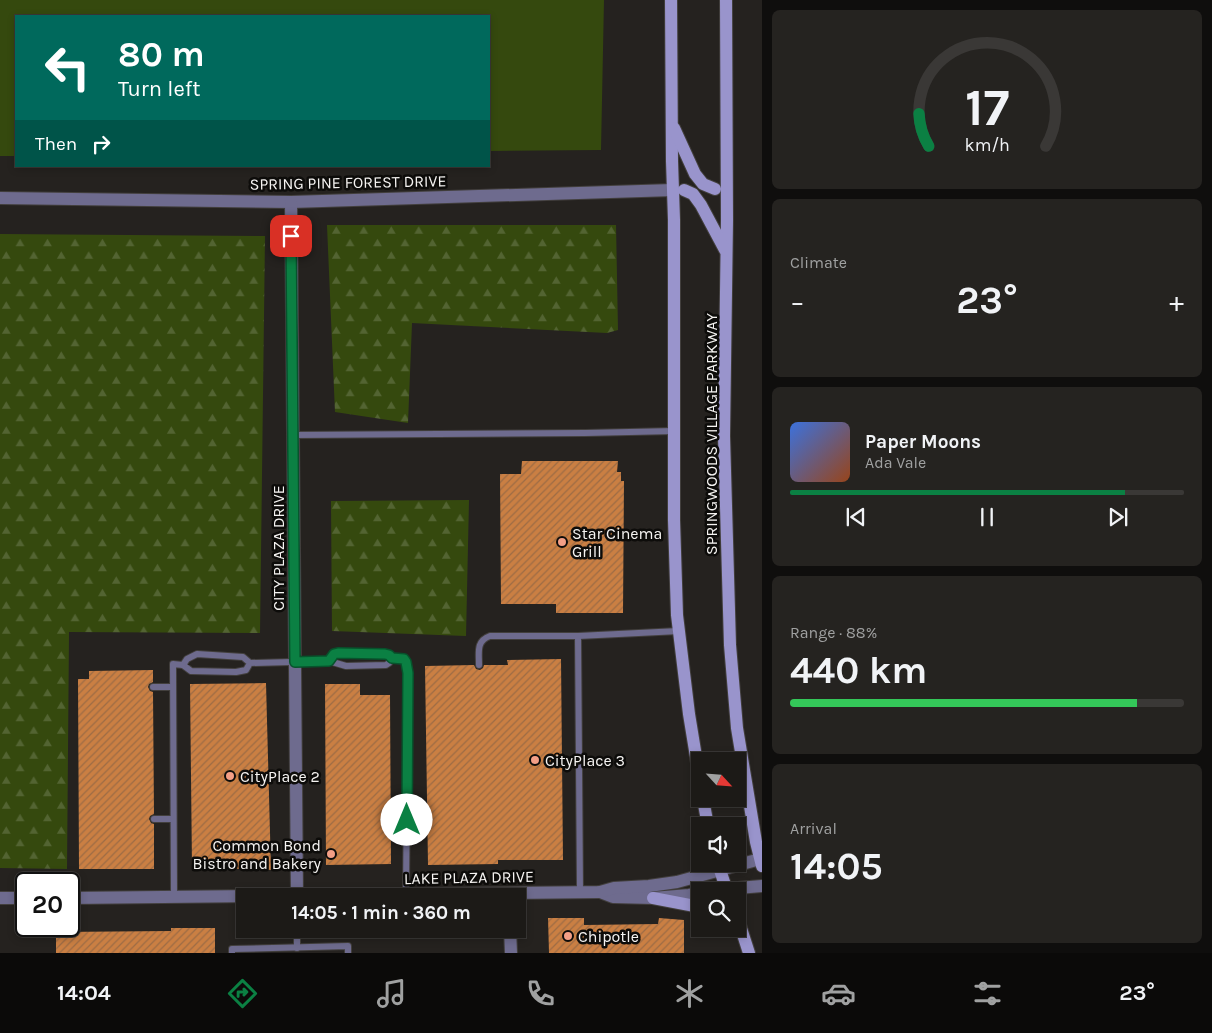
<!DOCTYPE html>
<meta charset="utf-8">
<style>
body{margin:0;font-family:Karla,sans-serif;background:#252320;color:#f1f3f6;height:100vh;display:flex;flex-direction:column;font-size:19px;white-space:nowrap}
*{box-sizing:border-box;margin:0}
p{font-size:16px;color:#a0a1a1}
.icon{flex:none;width:28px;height:28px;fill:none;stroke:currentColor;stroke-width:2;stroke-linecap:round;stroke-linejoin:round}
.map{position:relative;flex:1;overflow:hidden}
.panel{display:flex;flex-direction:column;gap:10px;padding:10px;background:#0f0e0d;width:450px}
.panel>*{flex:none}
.banner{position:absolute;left:15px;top:15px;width:475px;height:152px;border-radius:0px;box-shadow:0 2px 8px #0003,0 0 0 1px #3a3836;background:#00695c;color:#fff;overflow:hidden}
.needle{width:32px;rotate:116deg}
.tools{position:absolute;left:691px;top:752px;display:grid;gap:10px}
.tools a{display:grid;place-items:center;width:55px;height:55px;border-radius:0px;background:#1c1a17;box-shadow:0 2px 8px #0003,0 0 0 1px #3a3836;font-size:25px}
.speed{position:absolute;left:15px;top:872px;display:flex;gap:10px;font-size:25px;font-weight:700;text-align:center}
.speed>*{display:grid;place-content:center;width:65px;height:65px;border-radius:50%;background:#1c1a17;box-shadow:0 2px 8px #0003,0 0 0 1px #3a3836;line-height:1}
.speed .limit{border:2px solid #111;border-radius:8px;background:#fff;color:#111}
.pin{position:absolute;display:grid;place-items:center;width:42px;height:42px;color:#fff;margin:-21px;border-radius:10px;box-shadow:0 2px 8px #0006}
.me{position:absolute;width:55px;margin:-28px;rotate:0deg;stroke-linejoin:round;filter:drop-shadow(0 0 4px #0008)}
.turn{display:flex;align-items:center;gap:18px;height:105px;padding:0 20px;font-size:22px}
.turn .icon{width:65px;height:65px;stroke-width:2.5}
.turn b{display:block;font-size:35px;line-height:42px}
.then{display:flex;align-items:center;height:48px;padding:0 20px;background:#0003;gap:10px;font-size:19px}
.big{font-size:38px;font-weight:700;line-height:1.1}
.panel .tile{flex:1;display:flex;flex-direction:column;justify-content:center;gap:8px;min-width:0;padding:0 18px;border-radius:8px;background:#252320}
.panel .dial{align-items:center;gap:0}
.dial svg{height:130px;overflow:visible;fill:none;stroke:#3a3836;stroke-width:7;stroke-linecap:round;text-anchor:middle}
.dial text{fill:#f1f3f6;stroke:none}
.song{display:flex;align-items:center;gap:15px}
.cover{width:60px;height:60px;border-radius:8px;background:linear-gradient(135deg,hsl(220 70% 55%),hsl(20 70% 35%))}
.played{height:5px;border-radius:2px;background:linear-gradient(90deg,#0b8043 85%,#3a3836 85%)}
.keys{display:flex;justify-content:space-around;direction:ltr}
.heat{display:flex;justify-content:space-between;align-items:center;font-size:28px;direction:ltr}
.charge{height:8px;border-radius:4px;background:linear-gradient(90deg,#34c759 88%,#3a3836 0)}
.trip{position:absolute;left:236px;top:888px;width:290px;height:50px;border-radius:0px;background:#1c1a17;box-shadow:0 2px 8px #0003,0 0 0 1px #3a3836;font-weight:700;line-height:50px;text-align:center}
.tabs{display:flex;height:80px;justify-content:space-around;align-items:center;background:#0b0a09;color:#a0a1a1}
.tabs .icon{width:35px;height:35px}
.tabs .selected{color:#0b8043}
.tabs b{font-size:22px;color:#f1f3f6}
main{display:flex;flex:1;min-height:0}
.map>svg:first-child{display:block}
</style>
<main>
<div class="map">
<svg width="762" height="953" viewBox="0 0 762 953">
<defs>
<pattern id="forest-firs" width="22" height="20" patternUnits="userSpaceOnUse" patternTransform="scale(1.25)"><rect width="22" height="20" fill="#35490e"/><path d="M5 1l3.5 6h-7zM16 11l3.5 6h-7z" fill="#536432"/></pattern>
<pattern id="building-hatch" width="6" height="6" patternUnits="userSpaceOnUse" patternTransform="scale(1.25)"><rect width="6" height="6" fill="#ca7f43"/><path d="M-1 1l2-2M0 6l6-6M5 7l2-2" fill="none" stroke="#9d6c45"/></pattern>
</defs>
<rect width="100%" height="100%" fill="#25221f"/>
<path fill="#35490e" d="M0 0H604L601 150 489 151V16H16V156H0Z"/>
<g fill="url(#forest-firs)">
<path d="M327 225H616L618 330 607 333 412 323 408 423 335 412Z"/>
<path d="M0 234 265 236 260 633 69 632 67 869 0 868Z"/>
<path d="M469 500 466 636 332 631 331 501Z"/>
</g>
<g fill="url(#building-hatch)">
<path d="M522 461H618L617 472H621V481H624L623 613H556V604H501L500 474H521Z"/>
<path d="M561 659 563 860H498V864L428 865 425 666 474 665 476 669 480 670 483 668 484 665H508L507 660Z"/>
<path d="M153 670V682L149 684 148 687 150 691 153 692 154 814 150 816 149 819 151 823 154 824V869H79L78 679H89V671Z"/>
<path d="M266 683 271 870 192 867 190 684Z"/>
<path d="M325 684H360V695H390L391 864 326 865Z"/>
<path d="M548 918H584V925L658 924 659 918 684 920V953H549Z"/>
<path d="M171 928H215V953H56V932L171 931Z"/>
</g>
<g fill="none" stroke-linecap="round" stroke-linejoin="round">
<defs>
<g id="service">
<path d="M293 435 585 433 674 431"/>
<path d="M578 636 580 892"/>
<path d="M392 659H404L406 662 408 673 406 894"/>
<path d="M250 663 246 670 236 672 191 671 183 665 187 659 197 654 243 657 250 663 329 661 346 666 386 665 389 663 392 659 389 655 385 654 338 653 334 654 329 661"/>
<path d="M479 665C479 652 476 641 490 636H578L679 631"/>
<path d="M153 687H173"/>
<path d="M154 819H173"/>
<path d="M174 897 173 664 183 665"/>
<path d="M297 929V948"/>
<path d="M232 953V949L348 946V953"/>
</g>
<path id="minor" d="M510 929 511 953"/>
<g id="tertiary">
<path d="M0 198 291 202 673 190"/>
<path d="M291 202 297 895"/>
<path d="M711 891 726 889 762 886"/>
<path d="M600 892 613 897 653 898 689 895 700 893"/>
<path d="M0 898H26"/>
<path d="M69 898 600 892 614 888 649 886 677 882 760 859"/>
</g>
<g id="secondary">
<path d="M671 0 672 161 674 220V520L677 615 689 714 700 781"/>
<path d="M726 0 727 220 724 436 730 645 737 728 756 842 762 866"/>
<path d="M674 128 695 174 703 184 715 189"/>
<path d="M684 190 693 194 701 205 725 250"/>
<path d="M703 799 708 826"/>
<path d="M718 864 727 891"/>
<path d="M653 898 700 907"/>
<path d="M738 919 749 953"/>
</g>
</defs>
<use href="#service" stroke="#423f3d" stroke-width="8"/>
<use href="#minor" stroke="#423f3d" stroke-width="14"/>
<use href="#tertiary" stroke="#423f3d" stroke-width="14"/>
<use href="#secondary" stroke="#423f3d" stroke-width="14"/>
<use href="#service" stroke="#6e6b8e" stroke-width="6"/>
<use href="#minor" stroke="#6e6b8e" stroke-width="12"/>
<use href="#tertiary" stroke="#6e6b8e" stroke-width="12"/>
<use href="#secondary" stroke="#9994cc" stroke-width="12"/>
</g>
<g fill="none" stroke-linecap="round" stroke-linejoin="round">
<defs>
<path id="route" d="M291 236 295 662 329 661 334 654 338 653 385 654 389 655 392 658 404 659 406 662 408 673 407 820"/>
</defs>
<use href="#route" stroke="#07532c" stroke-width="12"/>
<use href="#route" stroke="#0b8043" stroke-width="9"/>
</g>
<g fill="#f39f86" stroke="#0d0c0a" stroke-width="2">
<circle cx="562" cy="542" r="5"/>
<circle cx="535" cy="760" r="5"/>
<circle cx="230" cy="776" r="5"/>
<circle cx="331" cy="854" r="5"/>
<circle cx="568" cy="936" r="5"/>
</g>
<g text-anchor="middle" stroke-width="5" stroke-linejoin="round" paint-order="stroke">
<g font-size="16" fill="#f6f4f2" stroke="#0d0c0a">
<text transform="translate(348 182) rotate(-1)" y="6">SPRING PINE FOREST DRIVE</text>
<text transform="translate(711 434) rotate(-90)" y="6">SPRINGWOODS VILLAGE PARKWAY</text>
<text transform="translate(278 548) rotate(-90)" y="6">CITY PLAZA DRIVE</text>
<text transform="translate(469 877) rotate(-1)" y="6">LAKE PLAZA DRIVE</text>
</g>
<g font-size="16" fill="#f6f4f2" stroke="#0d0c0a" text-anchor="start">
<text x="572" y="539">Star Cinema<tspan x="572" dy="18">Grill</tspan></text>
<text x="545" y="766">CityPlace 3</text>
<text x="240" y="782">CityPlace 2</text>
<text x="321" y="851" text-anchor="end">Common Bond<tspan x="321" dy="18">Bistro and Bakery</tspan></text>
<text x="578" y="942">Chipotle</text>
</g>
</g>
</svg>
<div class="tools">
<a><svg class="needle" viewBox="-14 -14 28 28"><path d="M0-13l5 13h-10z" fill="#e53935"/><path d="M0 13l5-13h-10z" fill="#a0a1a1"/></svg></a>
<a><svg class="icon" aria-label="sound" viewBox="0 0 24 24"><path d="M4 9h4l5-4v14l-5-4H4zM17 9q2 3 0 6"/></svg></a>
<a><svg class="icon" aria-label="search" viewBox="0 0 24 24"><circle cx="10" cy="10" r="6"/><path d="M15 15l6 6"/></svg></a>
</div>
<div class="speed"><div class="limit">20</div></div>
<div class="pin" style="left:291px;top:236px;background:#d93025"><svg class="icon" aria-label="arrive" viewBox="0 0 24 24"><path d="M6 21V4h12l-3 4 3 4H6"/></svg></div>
<svg class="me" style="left:407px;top:820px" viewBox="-20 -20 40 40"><circle r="19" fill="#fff"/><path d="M0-13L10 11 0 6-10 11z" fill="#0b8043"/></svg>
<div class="trip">14:05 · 1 min · 360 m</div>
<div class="banner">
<div class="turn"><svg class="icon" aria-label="left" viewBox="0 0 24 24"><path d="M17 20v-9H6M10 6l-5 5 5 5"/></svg><div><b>80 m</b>Turn left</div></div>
<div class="then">Then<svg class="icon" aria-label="right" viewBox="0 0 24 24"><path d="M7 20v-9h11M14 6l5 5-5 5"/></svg></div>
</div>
</div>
<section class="panel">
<div class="tile dial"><svg viewBox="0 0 100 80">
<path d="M14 69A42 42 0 1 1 86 69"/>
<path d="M14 69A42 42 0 0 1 8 49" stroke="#0b8043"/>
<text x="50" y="56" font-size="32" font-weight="700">17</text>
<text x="50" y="72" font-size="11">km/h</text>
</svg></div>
<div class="tile"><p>Climate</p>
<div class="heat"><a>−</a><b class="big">23°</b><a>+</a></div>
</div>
<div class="tile">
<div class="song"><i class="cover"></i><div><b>Paper Moons</b><p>Ada Vale</p></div></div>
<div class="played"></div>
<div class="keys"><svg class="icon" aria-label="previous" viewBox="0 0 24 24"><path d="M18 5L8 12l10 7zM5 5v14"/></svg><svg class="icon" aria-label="pause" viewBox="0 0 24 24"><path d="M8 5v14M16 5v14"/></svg><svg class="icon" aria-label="next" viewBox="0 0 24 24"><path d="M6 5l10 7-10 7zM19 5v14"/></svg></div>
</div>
<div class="tile"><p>Range · 88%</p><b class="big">440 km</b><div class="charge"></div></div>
<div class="tile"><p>Arrival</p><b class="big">14:05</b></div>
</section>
</main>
<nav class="tabs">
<b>14:04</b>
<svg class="icon selected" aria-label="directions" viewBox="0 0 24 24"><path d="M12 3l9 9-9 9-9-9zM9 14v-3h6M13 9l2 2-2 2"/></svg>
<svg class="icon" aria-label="music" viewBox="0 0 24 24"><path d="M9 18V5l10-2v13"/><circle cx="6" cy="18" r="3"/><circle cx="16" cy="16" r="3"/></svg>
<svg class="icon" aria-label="phone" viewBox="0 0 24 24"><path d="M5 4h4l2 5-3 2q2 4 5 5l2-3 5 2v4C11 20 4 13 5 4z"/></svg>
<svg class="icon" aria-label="climate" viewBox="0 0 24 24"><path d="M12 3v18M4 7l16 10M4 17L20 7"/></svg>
<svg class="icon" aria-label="car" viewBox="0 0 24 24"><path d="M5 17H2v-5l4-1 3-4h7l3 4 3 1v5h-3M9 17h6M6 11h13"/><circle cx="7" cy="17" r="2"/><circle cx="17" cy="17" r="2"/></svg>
<svg class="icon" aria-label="filters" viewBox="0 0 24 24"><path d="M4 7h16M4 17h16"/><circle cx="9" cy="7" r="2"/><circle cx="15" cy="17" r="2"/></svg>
<b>23°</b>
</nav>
